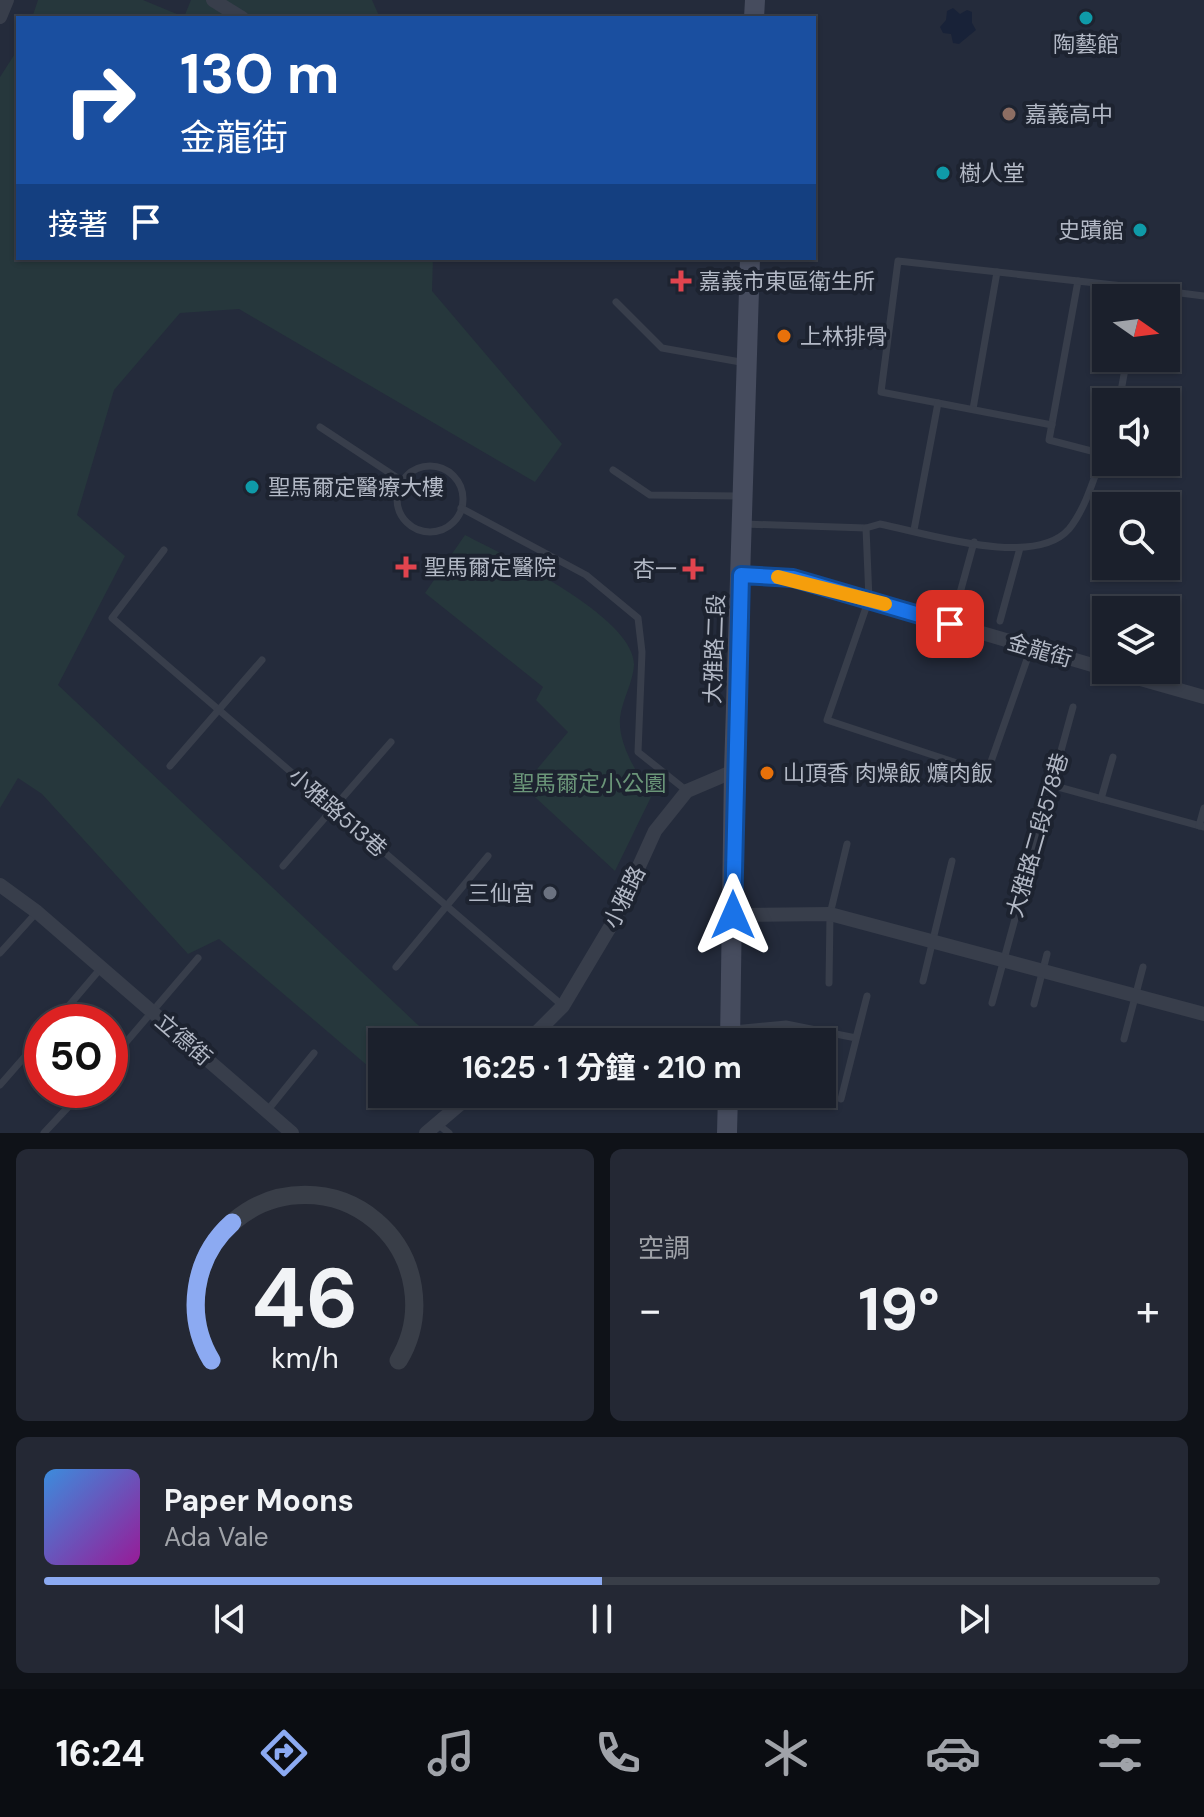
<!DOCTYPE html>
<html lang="zh-TW">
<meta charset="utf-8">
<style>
body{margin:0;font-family:"DM Sans","Noto Sans TC",sans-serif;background:#242834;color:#f1f3f6;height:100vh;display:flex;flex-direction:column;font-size:30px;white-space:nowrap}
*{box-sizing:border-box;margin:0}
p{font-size:26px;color:#a0a3a9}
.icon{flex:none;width:44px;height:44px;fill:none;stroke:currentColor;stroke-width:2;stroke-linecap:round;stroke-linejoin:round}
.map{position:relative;height:1133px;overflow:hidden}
.sheet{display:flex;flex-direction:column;gap:16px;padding:16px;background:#0f1218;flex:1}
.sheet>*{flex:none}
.top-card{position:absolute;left:16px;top:16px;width:800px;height:244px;border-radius:0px;box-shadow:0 2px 6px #0004,0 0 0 2px #393e48;background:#1a4fa0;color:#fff;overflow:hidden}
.needle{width:52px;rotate:104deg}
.tools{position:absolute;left:1092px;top:284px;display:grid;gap:16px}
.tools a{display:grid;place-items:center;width:88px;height:88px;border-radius:0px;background:#1b202c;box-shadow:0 2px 6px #0004,0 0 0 2px #393e48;font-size:40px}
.speed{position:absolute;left:24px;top:1004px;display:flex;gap:16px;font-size:40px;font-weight:700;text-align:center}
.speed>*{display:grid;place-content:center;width:104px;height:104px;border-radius:50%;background:#1b202c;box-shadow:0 2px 6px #0004,0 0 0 2px #393e48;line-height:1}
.speed .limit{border:12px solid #d22;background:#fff;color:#111}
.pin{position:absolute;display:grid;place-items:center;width:68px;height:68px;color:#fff;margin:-34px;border-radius:16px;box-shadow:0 4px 12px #0006}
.me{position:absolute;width:88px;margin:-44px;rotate:0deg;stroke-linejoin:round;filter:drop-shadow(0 0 6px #0008)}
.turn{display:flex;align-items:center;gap:28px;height:168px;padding:0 32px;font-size:36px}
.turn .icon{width:104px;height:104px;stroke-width:2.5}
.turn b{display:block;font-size:56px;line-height:68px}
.then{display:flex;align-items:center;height:76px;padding:0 32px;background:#0003;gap:16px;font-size:30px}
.big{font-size:60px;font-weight:700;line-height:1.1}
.sheet .tile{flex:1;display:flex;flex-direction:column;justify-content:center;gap:12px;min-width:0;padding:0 28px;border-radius:12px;background:#242834}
.sheet .dial{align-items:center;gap:0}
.dial svg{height:208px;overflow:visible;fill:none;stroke:#393e48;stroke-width:7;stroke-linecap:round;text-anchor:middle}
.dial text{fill:#f1f3f6;stroke:none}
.song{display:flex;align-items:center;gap:24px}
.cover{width:96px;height:96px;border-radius:12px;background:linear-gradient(135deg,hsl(210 70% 55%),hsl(300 70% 35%))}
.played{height:8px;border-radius:4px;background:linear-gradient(90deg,#8caaf2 50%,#393e48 50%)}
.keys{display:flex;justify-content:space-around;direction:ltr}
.heat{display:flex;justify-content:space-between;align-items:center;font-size:44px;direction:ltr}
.sheet .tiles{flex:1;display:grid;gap:16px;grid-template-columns:1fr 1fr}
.tile:last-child{grid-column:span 2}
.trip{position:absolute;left:368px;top:1028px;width:468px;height:80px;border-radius:0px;background:#1b202c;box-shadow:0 2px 6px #0004,0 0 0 2px #393e48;font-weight:700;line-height:80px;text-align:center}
.tabs{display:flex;height:128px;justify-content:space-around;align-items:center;background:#0b0d12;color:#a0a3a9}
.tabs .icon{width:56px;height:56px}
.tabs .current{color:#8caaf2}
.tabs b{font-size:36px;color:#f1f3f6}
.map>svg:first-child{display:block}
</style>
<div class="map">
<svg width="1204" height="1133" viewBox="0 0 1204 1133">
<rect width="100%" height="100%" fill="#242b3b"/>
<g fill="#26373c">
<path d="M38 0H143L184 17 191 0H372L380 18H32Z"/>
<path d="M18 49V258H433L432 291 562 444 535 482 239 309 180 313 114 390 77 515 125 556 58 685 436 1042H382V1078L219 939 188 954 42 794 18 778 0 808V77Z"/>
<path d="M465 535C504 555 635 617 634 665 633 683 622 700 620 718 618 746 638 773 651 797L615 871 523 786 568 732 536 700 543 687 425 593Z"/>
</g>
<path fill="#182238" d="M953 8 960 14 967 10 972 12V23L976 30 959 44 953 43 951 34 943 33 940 27 946 20 947 11Z"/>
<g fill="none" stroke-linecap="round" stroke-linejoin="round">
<g stroke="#383e4b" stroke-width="7">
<path d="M1078 281 1049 440 1103 454"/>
<path d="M1139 298 1141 288 1204 296"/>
<path d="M616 302 662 348 746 363"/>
<path d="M1119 402 1127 358"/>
<path d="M973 409 997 272"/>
<path d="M1052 425 881 392 898 261 1141 288"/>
<path d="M320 427 402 481"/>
<circle cx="430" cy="499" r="33"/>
<path d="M613 470 650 495 739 496"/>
<path d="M461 508 586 575 638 618 642 652 638 752 687 791"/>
<path d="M744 524 866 528"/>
<path d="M914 530 938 403"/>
<path d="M164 550 112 618 563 1006"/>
<path d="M957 604 974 542"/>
<path d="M1000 621 1020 548"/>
<path d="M1031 648 987 773 827 720 869 599 866 528 880 524C926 533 1034 569 1069 529 1087 507 1096 471 1106 445"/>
<path d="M170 766 262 660"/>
<path d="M1051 785 1204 827"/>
<path d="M1101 799 1113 757"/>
<path d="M1199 826 1204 808"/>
<path d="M283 866 391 742"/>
<path d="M0 953 37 912"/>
<path d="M396 967 488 856"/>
<path d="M923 981 952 861"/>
<path d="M829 983 830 914 847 844"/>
<path d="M992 1003 1073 707"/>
<path d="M1034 1004 1047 954"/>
<path d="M55 1022 101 968"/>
<path d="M733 1029 786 1024 856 1038 867 996 841 1099"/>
<path d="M1124 1039 1143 967"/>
<path d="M110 1061 198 958"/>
<path d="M0 1085 42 1037"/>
<path d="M267 1111 314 1053"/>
<path d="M436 1123 449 1133"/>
<path d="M44 1133 84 1090"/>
</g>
<g stroke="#383e4b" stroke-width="14">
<path d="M213 0 242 18"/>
<path d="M0 17 7 0"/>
<path d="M741 575 793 578 1106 669"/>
<path d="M1109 670 1204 697"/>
<path d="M0 885 37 912 292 1133"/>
<path d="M733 915 830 914 1204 1014"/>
<path d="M527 1042 563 1006 616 917 655 831 687 791 734 771"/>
<path d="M426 1133 472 1094"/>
</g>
<g stroke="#464c5e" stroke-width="20">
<path d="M754 18 755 0"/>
<path d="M730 1042 734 771 750 258"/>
<path d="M727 1133 728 1094"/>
</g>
</g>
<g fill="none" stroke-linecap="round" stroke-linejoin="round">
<defs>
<path id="route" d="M733 915 741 575 793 578 950 624"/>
</defs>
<use href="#route" stroke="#114b97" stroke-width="20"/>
<use href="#route" stroke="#1a73e8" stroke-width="14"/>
<path stroke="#f59e0b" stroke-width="14" d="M778 577 885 604"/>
</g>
<g fill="#0f9aa8" stroke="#1d2330" stroke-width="3">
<circle cx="1086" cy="18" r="8"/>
<circle cx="943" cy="173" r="8"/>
<circle cx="1140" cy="230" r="8"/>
<circle cx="252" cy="487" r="8"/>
</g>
<circle fill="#8d6e63" stroke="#1d2330" stroke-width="3" cx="1009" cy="114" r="8"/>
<g fill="#e0444e" stroke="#1d2330" stroke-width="3">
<path d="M677 269h8v8h8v8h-8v8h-8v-8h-8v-8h8z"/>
<path d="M402 555h8v8h8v8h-8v8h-8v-8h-8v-8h8z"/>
<path d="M689 557h8v8h8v8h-8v8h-8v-8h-8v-8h8z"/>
</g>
<g fill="#e8710a" stroke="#1d2330" stroke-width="3">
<circle cx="784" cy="336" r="8"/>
<circle cx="767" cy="773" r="8"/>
</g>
<circle fill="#6b7280" stroke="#1d2330" stroke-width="3" cx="550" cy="893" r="8"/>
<g text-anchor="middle" stroke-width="8" stroke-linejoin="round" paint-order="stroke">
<g font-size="22" fill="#b3b9c6" stroke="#1d2330" text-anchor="start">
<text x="1086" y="52" text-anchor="middle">陶藝館</text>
<text x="1025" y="122">嘉義高中</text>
<text x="959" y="181">樹人堂</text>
<text x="1124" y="238" text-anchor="end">史蹟館</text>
<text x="699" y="289">嘉義市東區衛生所</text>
<text x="800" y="344">上林排骨</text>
<text x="268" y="495">聖馬爾定醫療大樓</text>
<text x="424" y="575">聖馬爾定醫院</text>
<text x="677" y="577" text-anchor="end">杏一</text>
<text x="783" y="781">山頂香 肉燥飯 爌肉飯</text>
<text x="534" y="901" text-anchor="end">三仙宮</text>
</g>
<g font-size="22" fill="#b3b9c6" stroke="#1d2330">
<text transform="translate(714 649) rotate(-88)" y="8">大雅路二段</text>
<text transform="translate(1040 650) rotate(16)" y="8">金龍街</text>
<text transform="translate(338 812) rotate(41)" y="8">小雅路513巷</text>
<text transform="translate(1037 835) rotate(-74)" y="8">大雅路二段578巷</text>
<text transform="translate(624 897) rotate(-64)" y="8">小雅路</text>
<text transform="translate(184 1039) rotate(41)" y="8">立德街</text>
</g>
<g font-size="22" fill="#6b9679" stroke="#1d2330">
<text x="589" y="791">聖馬爾定小公園</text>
</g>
</g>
</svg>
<div class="tools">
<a><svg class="needle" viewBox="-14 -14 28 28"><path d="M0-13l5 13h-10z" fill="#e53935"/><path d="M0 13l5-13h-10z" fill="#a0a3a9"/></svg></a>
<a><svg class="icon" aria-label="sound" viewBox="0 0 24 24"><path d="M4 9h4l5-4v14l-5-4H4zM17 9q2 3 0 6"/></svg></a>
<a><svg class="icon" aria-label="search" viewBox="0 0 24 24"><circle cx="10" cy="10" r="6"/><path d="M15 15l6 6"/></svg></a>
<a><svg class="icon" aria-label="layers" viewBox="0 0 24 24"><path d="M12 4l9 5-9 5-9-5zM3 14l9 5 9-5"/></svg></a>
</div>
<div class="speed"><div class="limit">50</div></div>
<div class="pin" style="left:950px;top:624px;background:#d93025"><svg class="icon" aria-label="arrive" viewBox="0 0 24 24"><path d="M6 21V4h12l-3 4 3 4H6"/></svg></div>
<svg class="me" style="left:733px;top:915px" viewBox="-20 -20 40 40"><path d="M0-17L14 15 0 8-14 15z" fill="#1a73e8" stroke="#fff" stroke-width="4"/></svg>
<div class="trip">16:25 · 1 分鐘 · 210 m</div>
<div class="top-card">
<div class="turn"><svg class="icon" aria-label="right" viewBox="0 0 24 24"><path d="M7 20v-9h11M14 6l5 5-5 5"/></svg><div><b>130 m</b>金龍街</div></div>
<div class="then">接著<svg class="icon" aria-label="arrive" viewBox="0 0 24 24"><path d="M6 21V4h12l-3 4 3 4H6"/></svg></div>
</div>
</div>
<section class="sheet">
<div class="tiles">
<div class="tile dial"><svg viewBox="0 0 100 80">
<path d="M14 69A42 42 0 1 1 86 69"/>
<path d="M14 69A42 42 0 0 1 22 16" stroke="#8caaf2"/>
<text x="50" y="56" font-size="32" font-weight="700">46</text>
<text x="50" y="72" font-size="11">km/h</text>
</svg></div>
<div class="tile"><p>空調</p>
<div class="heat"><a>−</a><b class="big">19°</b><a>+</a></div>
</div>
<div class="tile">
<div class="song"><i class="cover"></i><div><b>Paper Moons</b><p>Ada Vale</p></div></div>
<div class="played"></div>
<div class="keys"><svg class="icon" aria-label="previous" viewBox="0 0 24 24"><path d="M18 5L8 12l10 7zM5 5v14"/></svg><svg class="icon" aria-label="pause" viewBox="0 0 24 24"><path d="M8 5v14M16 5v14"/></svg><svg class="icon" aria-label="next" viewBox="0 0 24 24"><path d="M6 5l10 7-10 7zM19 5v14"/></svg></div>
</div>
</div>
</section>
<nav class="tabs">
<b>16:24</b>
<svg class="icon current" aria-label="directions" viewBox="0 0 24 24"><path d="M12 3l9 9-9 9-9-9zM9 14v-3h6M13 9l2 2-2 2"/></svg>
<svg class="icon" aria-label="music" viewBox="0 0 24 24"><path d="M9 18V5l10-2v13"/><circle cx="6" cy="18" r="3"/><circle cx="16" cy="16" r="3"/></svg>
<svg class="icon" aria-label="phone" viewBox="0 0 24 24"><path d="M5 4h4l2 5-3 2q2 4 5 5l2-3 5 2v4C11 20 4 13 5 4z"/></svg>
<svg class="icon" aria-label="climate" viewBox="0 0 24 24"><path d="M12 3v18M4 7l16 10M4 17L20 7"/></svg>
<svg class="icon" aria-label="car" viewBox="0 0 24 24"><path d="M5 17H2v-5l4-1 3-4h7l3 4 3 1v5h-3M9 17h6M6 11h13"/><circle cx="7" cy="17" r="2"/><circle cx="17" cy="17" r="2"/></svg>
<svg class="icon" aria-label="filters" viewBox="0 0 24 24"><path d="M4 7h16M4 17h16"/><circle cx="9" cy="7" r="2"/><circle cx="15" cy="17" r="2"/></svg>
</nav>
